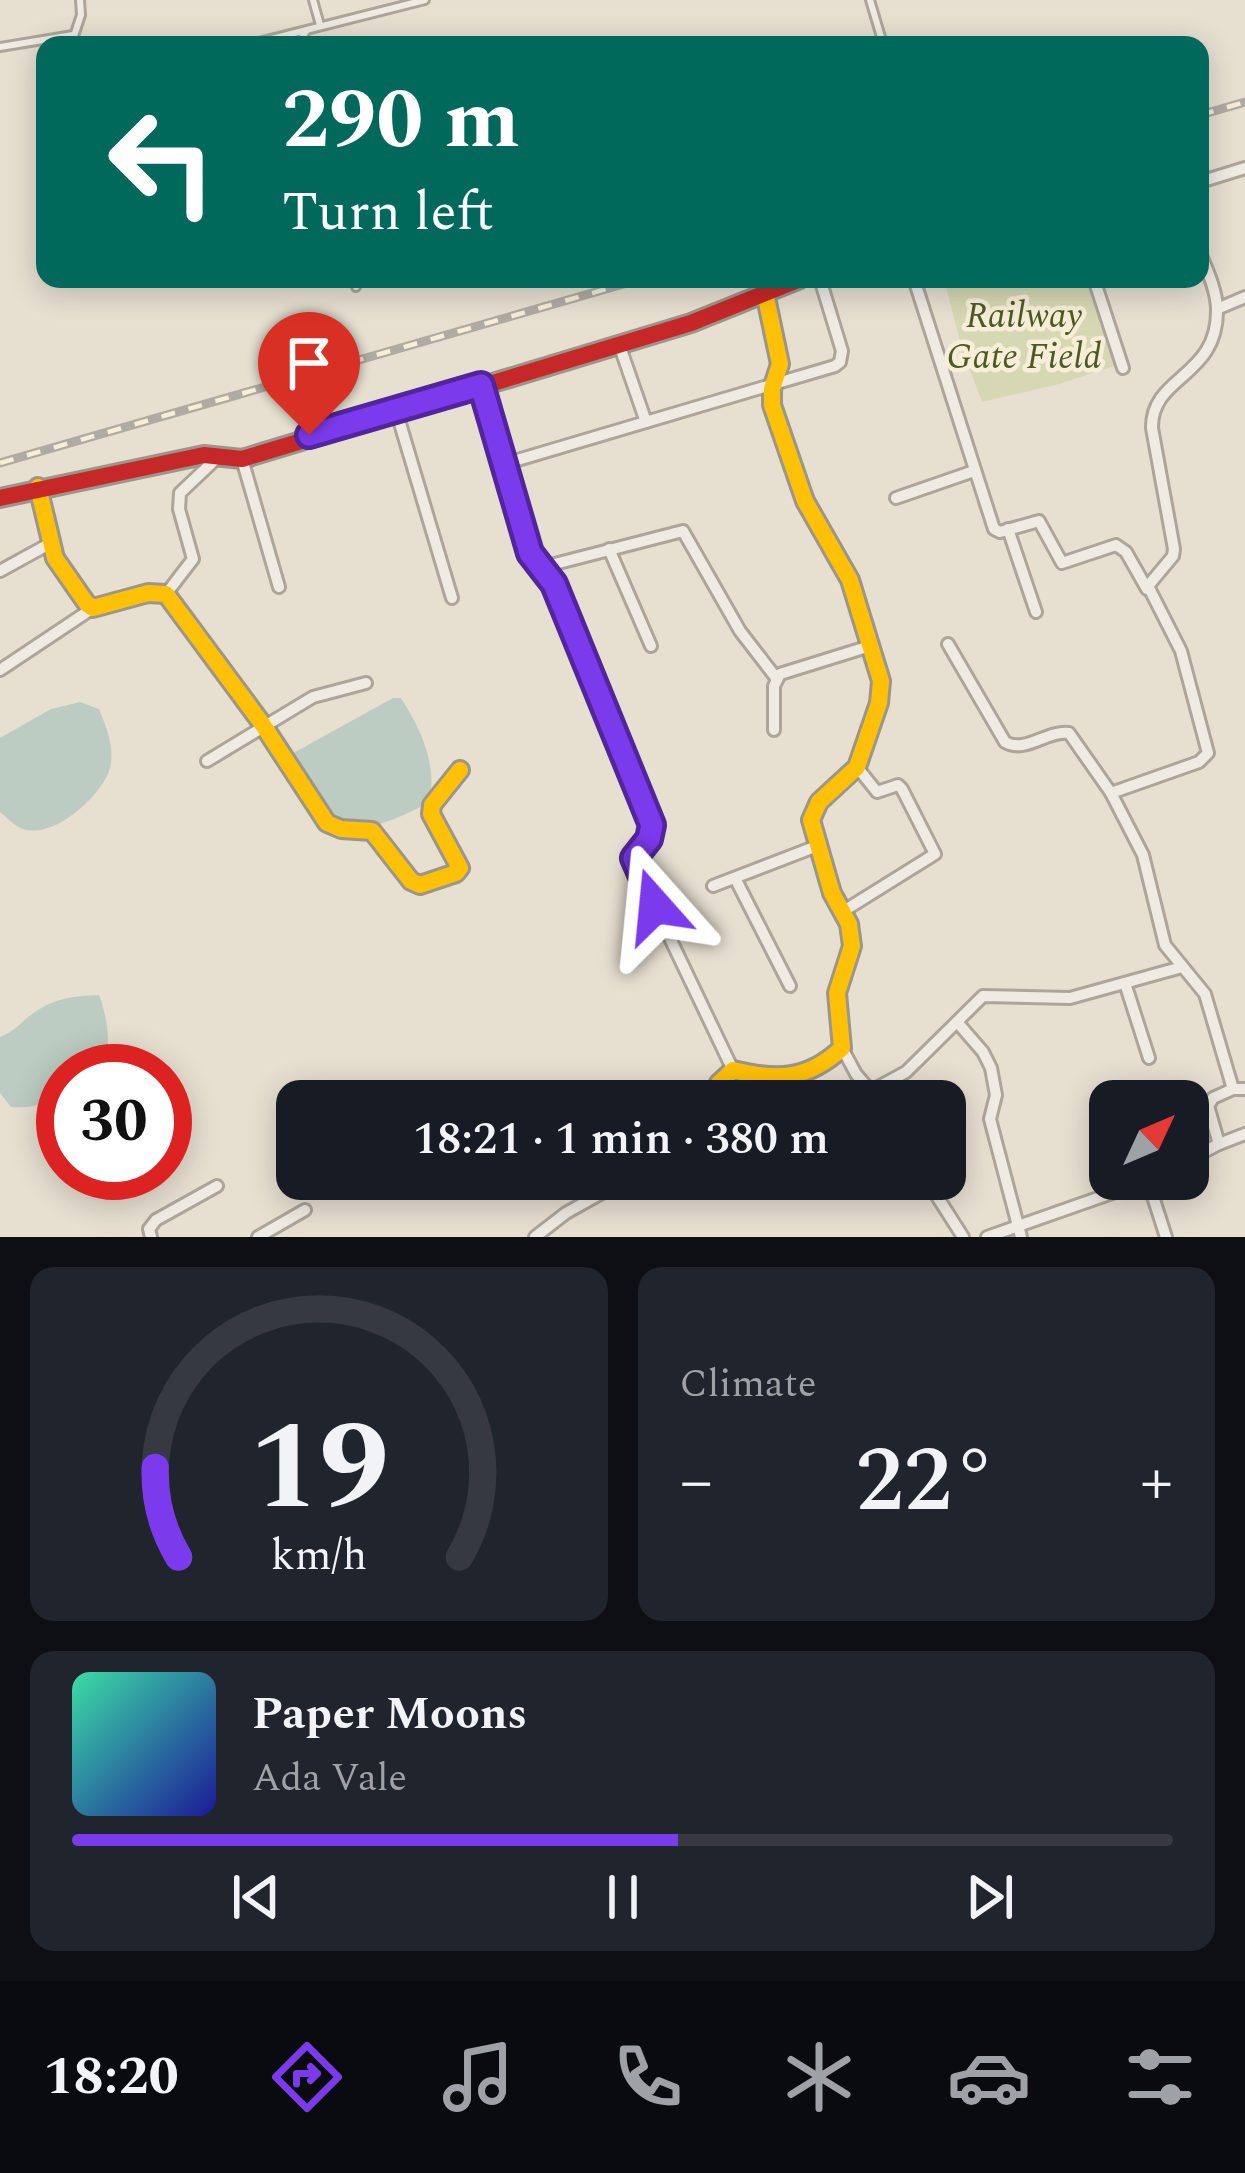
<!DOCTYPE html>
<meta charset="utf-8">
<style>
body{margin:0;font-family:Spectral,serif;background:#20242c;color:#f1f3f6;height:100vh;display:flex;flex-direction:column;font-size:45px;white-space:nowrap}
*{box-sizing:border-box;margin:0}
p{font-size:39px;color:#9ea1a6}
.icon{flex:none;width:66px;height:66px;fill:none;stroke:currentColor;stroke-width:2;stroke-linecap:round;stroke-linejoin:round}
.map{position:relative;height:1237px;overflow:hidden}
.drawer{display:flex;flex-direction:column;gap:30px;padding:30px;background:#0d0f14;flex:1}
.drawer>*{flex:none}
.banner{position:absolute;left:36px;top:36px;width:1173px;height:252px;border-radius:24px;box-shadow:0 6px 30px #0003;background:#00695c;color:#fff;overflow:hidden}
.needle{width:78px;rotate:46deg}
.controls{position:absolute;left:1089px;top:1080px;display:grid;gap:24px}
.controls a{display:grid;place-items:center;width:120px;height:120px;border-radius:24px;background:#171b24;box-shadow:0 6px 30px #0003;font-size:60px}
.speed{position:absolute;left:36px;top:1044px;display:flex;gap:24px;font-size:60px;font-weight:700;text-align:center}
.speed>*{display:grid;place-content:center;width:156px;height:156px;border-radius:50%;background:#171b24;box-shadow:0 6px 30px #0003;line-height:1}
.speed .limit{border:18px solid #d22;background:#fff;color:#111}
.pin{position:absolute;display:grid;place-items:center;width:102px;height:102px;color:#fff;margin:-123px -51px;border-radius:50% 50% 50% 0;rotate:-45deg;box-shadow:0 0 12px #0007}
.pin .icon{rotate:45deg}
.me{position:absolute;width:132px;margin:-66px;rotate:342deg;stroke-linejoin:round;filter:drop-shadow(0 0 9px #0008)}
.turn{display:flex;align-items:center;gap:42px;height:252px;padding:0 48px;font-size:54px}
.turn .icon{width:156px;height:156px;stroke-width:2.5}
.turn b{display:block;font-size:84px;line-height:102px}
.big{font-size:90px;font-weight:600;line-height:1.1}
.drawer .card{flex:1;display:flex;flex-direction:column;justify-content:center;gap:18px;min-width:0;padding:0 42px;border-radius:24px;background:#20242c}
.drawer .dial{align-items:center;gap:0}
.dial svg{height:312px;overflow:visible;fill:none;stroke:#363941;stroke-width:7;stroke-linecap:round;text-anchor:middle}
.dial text{fill:#f1f3f6;stroke:none}
.song{display:flex;align-items:center;gap:36px}
.cover{width:144px;height:144px;border-radius:18px;background:linear-gradient(135deg,hsl(160 70% 55%),hsl(240 70% 35%))}
.played{height:12px;border-radius:6px;background:linear-gradient(90deg,#7c3aed 55%,#363941 55%)}
.keys{display:flex;justify-content:space-around;direction:ltr}
.heat{display:flex;justify-content:space-between;align-items:center;font-size:66px;direction:ltr}
.drawer .tiles{flex:1;display:grid;gap:30px;grid-template-columns:1fr 1fr}
.card:last-child{grid-column:span 2}
.trip{position:absolute;left:276px;top:1080px;width:690px;height:120px;border-radius:24px;background:#171b24;box-shadow:0 6px 30px #0003;font-weight:600;line-height:120px;text-align:center}
.menu{display:flex;height:192px;justify-content:space-around;align-items:center;background:#090b0e;color:#9ea1a6}
.menu .icon{width:84px;height:84px}
.menu .active{color:#7c3aed}
.menu b{font-size:54px;color:#f1f3f6}
.map>svg:first-child{display:block}
</style>
<div class="map">
<svg width="1245" height="1237" viewBox="0 0 1245 1237">
<rect width="100%" height="100%" fill="#e7e0d1"/>
<path fill="#d6d7b3" d="M944 279H1093L1115 355 1114 366 1059 384 982 402 962 349Z"/>
<g fill="#bcccc2">
<path d="M393 698H401C421 729 438 766 429 803 405 814 363 838 337 822 327 816 320 802 313 792L316 788 288 756Z"/>
<path d="M80 702 99 709C107 729 117 752 108 774 96 800 53 839 23 829 15 826 7 818 0 812V738L51 709Z"/>
<path d="M99 995C106 1012 117 1060 94 1071 87 1074 71 1071 63 1071V1093C47 1104 30 1109 11 1107L0 1093V1037C15 1031 20 1023 32 1014 54 998 73 996 99 995Z"/>
</g>
<g fill="none" stroke-linecap="round" stroke-linejoin="round">
<defs>
<g id="lane">
<path d="M313 0 320 25"/>
<path d="M870 0 881 37"/>
<path d="M71 45 81 15 80 0"/>
<path d="M247 45 425 0"/>
<path d="M298 45 306 31"/>
<path d="M0 47 73 35"/>
<path d="M354 279 356 287"/>
</g>
<g id="street">
<path d="M1200 182 1245 168"/>
<path d="M914 279 994 529 1000 532 1039 521 1062 563 1116 545 1126 552 1147 589"/>
<path d="M1094 279 1123 368"/>
<path d="M1217 309 1245 297"/>
<path d="M619 344 646 422"/>
<path d="M481 385 530 553 554 584 652 825 649 839 634 858 635 865 733 1070"/>
<path d="M396 410 452 598"/>
<path d="M242 459 279 587"/>
<path d="M504 464 835 366 840 362 842 351 820 279"/>
<path d="M896 498 974 471"/>
<path d="M1008 529 1036 612"/>
<path d="M609 549 651 646"/>
<path d="M543 567 683 531 740 631 777 679"/>
<path d="M0 571 51 543"/>
<path d="M166 594 193 559 179 509 180 493 219 456"/>
<path d="M948 644 1005 742C1025 754 1047 730 1069 733L1111 793 1143 855 1165 945 1205 994 1233 1089H1245"/>
<path d="M0 670 93 608"/>
<path d="M774 730V686L780 674 870 646"/>
<path d="M207 761 313 697 366 683"/>
<path d="M1111 793 1199 762 1208 753 1181 651 1148 586 1173 556 1174 549 1152 428C1151 375 1219 378 1217 308 1216 289 1207 270 1200 253"/>
<path d="M735 878 790 986"/>
<path d="M713 886 817 846"/>
<path d="M842 912 935 854 902 789 898 785 877 792 857 767"/>
<path d="M1125 983 1149 1058"/>
<path d="M957 1022 983 1052 991 1068 996 1095 990 1119 1021 1237"/>
<path d="M842 1048 856 1074 879 1101"/>
<path d="M871 1091 906 1072 983 996 1070 998 1182 967"/>
<path d="M1219 1144 1245 1134"/>
<path d="M1188 1160 1219 1144 1208 1106 1213 1098 1233 1089"/>
<path d="M926 1179 963 1237"/>
<path d="M1148 1181 1166 1237"/>
<path d="M151 1237 149 1229 156 1220 217 1186"/>
<path d="M258 1237 305 1210"/>
<path d="M535 1237 566 1213 627 1179"/>
<path d="M987 1237 1152 1179"/>
</g>
<g id="slow">
<path d="M38 487 55 558 87 604 93 608 148 593 166 594 263 725 327 823 341 829 372 831 411 881 420 885 456 873 460 868 431 814 432 805 460 770"/>
<path d="M710 1101 719 1083 733 1070C777 1081 808 1080 842 1048L837 993 852 946 849 924 832 893 811 820 819 802 857 767 879 703 881 681 850 580 805 501 772 405V389L780 364 765 293"/>
</g>
<path id="jam" d="M0 498 204 455 242 459 691 323 800 279"/>
</defs>
<use href="#lane" stroke="#ada599" stroke-width="12"/>
<use href="#street" stroke="#ada599" stroke-width="16"/>
<use href="#slow" stroke="#9c958a" stroke-width="22"/>
<use href="#jam" stroke="#9c958a" stroke-width="22"/>
<use href="#lane" stroke="#efebe3" stroke-width="6"/>
<use href="#street" stroke="#efebe3" stroke-width="10"/>
<use href="#slow" stroke="#ffc107" stroke-width="16"/>
<use href="#jam" stroke="#c62828" stroke-width="16"/>
<defs>
<g id="rail">
<path d="M1200 115 1245 102"/>
<path d="M0 463 641 279"/>
</g>
</defs>
<use href="#rail" stroke="#afaaa2" stroke-width="9"/>
<use href="#rail" stroke="#f7eed8" stroke-width="4.5" stroke-dasharray="14" stroke-linecap="butt"/>
</g>
<g fill="none" stroke-linecap="round" stroke-linejoin="round">
<defs>
<path id="route" d="M309 435 481 385 530 553 554 584 652 825 649 839 634 858 655 906"/>
</defs>
<use href="#route" stroke="#51269a" stroke-width="30"/>
<use href="#route" stroke="#7c3aed" stroke-width="21"/>
</g>
<g text-anchor="middle" stroke-width="9" stroke-linejoin="round" paint-order="stroke">
<g font-size="36" font-style="italic" fill="#4d5a26" stroke="#f7eed8">
<text x="1024" y="327">Railway<tspan x="1024" dy="41">Gate Field</tspan></text>
</g>
</g>
</svg>
<div class="controls">
<a><svg class="needle" viewBox="-14 -14 28 28"><path d="M0-13l5 13h-10z" fill="#e53935"/><path d="M0 13l5-13h-10z" fill="#9ea1a6"/></svg></a>
</div>
<div class="speed"><div class="limit">30</div></div>
<div class="pin" style="left:309px;top:435px;background:#d93025"><svg class="icon" aria-label="arrive" viewBox="0 0 24 24"><path d="M6 21V4h12l-3 4 3 4H6"/></svg></div>
<svg class="me" style="left:655px;top:906px" viewBox="-20 -20 40 40"><path d="M0-17L14 15 0 8-14 15z" fill="#7c3aed" stroke="#fff" stroke-width="4"/></svg>
<div class="trip">18:21 · 1 min · 380 m</div>
<div class="banner">
<div class="turn"><svg class="icon" aria-label="left" viewBox="0 0 24 24"><path d="M17 20v-9H6M10 6l-5 5 5 5"/></svg><div><b>290 m</b>Turn left</div></div>
</div>
</div>
<section class="drawer">
<div class="tiles">
<div class="card dial"><svg viewBox="0 0 100 80">
<path d="M14 69A42 42 0 1 1 86 69"/>
<path d="M14 69A42 42 0 0 1 8 46" stroke="#7c3aed"/>
<text x="50" y="56" font-size="32" font-weight="700">19</text>
<text x="50" y="72" font-size="11">km/h</text>
</svg></div>
<div class="card"><p>Climate</p>
<div class="heat"><a>−</a><b class="big">22°</b><a>+</a></div>
</div>
<div class="card">
<div class="song"><i class="cover"></i><div><b>Paper Moons</b><p>Ada Vale</p></div></div>
<div class="played"></div>
<div class="keys"><svg class="icon" aria-label="previous" viewBox="0 0 24 24"><path d="M18 5L8 12l10 7zM5 5v14"/></svg><svg class="icon" aria-label="pause" viewBox="0 0 24 24"><path d="M8 5v14M16 5v14"/></svg><svg class="icon" aria-label="next" viewBox="0 0 24 24"><path d="M6 5l10 7-10 7zM19 5v14"/></svg></div>
</div>
</div>
</section>
<nav class="menu">
<b>18:20</b>
<svg class="icon active" aria-label="directions" viewBox="0 0 24 24"><path d="M12 3l9 9-9 9-9-9zM9 14v-3h6M13 9l2 2-2 2"/></svg>
<svg class="icon" aria-label="music" viewBox="0 0 24 24"><path d="M9 18V5l10-2v13"/><circle cx="6" cy="18" r="3"/><circle cx="16" cy="16" r="3"/></svg>
<svg class="icon" aria-label="phone" viewBox="0 0 24 24"><path d="M5 4h4l2 5-3 2q2 4 5 5l2-3 5 2v4C11 20 4 13 5 4z"/></svg>
<svg class="icon" aria-label="climate" viewBox="0 0 24 24"><path d="M12 3v18M4 7l16 10M4 17L20 7"/></svg>
<svg class="icon" aria-label="car" viewBox="0 0 24 24"><path d="M5 17H2v-5l4-1 3-4h7l3 4 3 1v5h-3M9 17h6M6 11h13"/><circle cx="7" cy="17" r="2"/><circle cx="17" cy="17" r="2"/></svg>
<svg class="icon" aria-label="filters" viewBox="0 0 24 24"><path d="M4 7h16M4 17h16"/><circle cx="9" cy="7" r="2"/><circle cx="15" cy="17" r="2"/></svg>
</nav>
